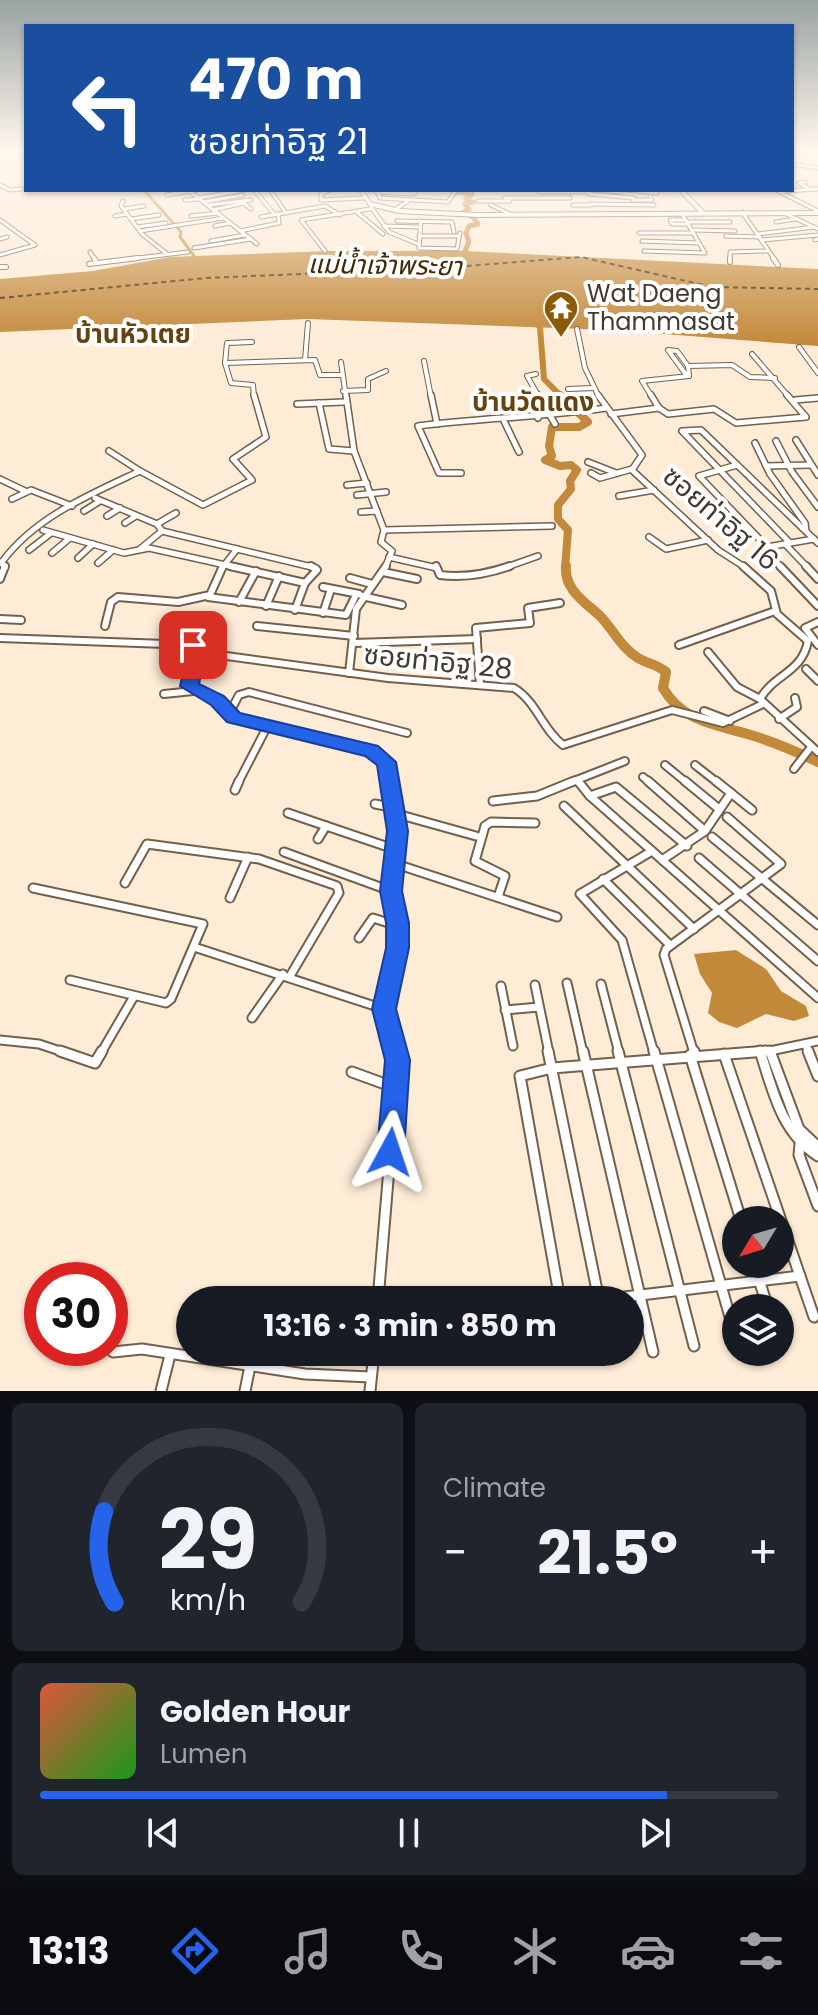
<!DOCTYPE html>
<meta charset="utf-8">
<style>
body{margin:0;font-family:Poppins,"Noto Sans Thai",sans-serif;background:#20242c;color:#f1f3f6;height:100vh;display:flex;flex-direction:column;font-size:30px;white-space:nowrap}
*{box-sizing:border-box;margin:0}
p{font-size:26px;color:#9ea1a6}
.icon{flex:none;width:44px;height:44px;fill:none;stroke:currentColor;stroke-width:2;stroke-linecap:round;stroke-linejoin:round}
.map{position:relative;height:1391px;overflow:hidden}
.side{display:flex;flex-direction:column;gap:12px;padding:12px;background:#0d0f14;flex:1}
.side>*{flex:none}
.hud{position:absolute;left:24px;top:24px;width:770px;height:168px;border-radius:0px;box-shadow:0 2px 6px #0004;background:#1a4fa0;color:#fff;overflow:hidden}
.needle{width:52px;rotate:232deg}
.controls{position:absolute;left:722px;top:1206px;display:grid;gap:16px}
.controls a{display:grid;place-items:center;width:72px;height:72px;border-radius:50%;background:#171b24;box-shadow:0 2px 6px #0004;font-size:40px}
.speed{position:absolute;left:24px;top:1262px;display:flex;gap:16px;font-size:40px;font-weight:700;text-align:center}
.speed>*{display:grid;place-content:center;width:104px;height:104px;border-radius:50%;background:#171b24;box-shadow:0 2px 6px #0004;line-height:1}
.speed .limit{border:12px solid #d22;background:#fff;color:#111}
.pin{position:absolute;display:grid;place-items:center;width:68px;height:68px;color:#fff;margin:-34px;border-radius:16px;box-shadow:0 4px 12px #0006}
.me{position:absolute;width:88px;margin:-44px;rotate:5deg;stroke-linejoin:round;filter:drop-shadow(0 0 6px #0008)}
.turn{display:flex;align-items:center;gap:28px;height:168px;padding:0 32px;font-size:36px}
.turn .icon{width:104px;height:104px;stroke-width:2.5}
.turn b{display:block;font-size:56px;line-height:68px}
.big{font-size:60px;font-weight:700;line-height:1.1}
.side .card{flex:1;display:flex;flex-direction:column;justify-content:center;gap:12px;min-width:0;padding:0 28px;border-radius:12px;background:#20242c}
.side .dial{align-items:center;gap:0}
.dial svg{height:208px;overflow:visible;fill:none;stroke:#363941;stroke-width:7;stroke-linecap:round;text-anchor:middle}
.dial text{fill:#f1f3f6;stroke:none}
.song{display:flex;align-items:center;gap:24px}
.cover{width:96px;height:96px;border-radius:12px;background:linear-gradient(135deg,hsl(10 70% 55%),hsl(120 70% 35%))}
.played{height:8px;border-radius:4px;background:linear-gradient(90deg,#2563eb 85%,#363941 85%)}
.keys{display:flex;justify-content:space-around;direction:ltr}
.heat{display:flex;justify-content:space-between;align-items:center;font-size:44px;direction:ltr}
.side .tiles{flex:1;display:grid;gap:12px;grid-template-columns:1fr 1fr}
.card:last-child{grid-column:span 2}
.trip{position:absolute;left:176px;top:1286px;width:468px;height:80px;border-radius:40px;background:#171b24;box-shadow:0 2px 6px #0004;font-weight:700;line-height:80px;text-align:center}
.menu{display:flex;height:128px;justify-content:space-around;align-items:center;background:#090b0e;color:#9ea1a6}
.menu .icon{width:56px;height:56px}
.menu .on{color:#2563eb}
.menu b{font-size:36px;color:#f1f3f6}
.map>svg:first-child{display:block}
</style>
<div class="map">
<svg width="818" height="1391" viewBox="0 0 818 1391">
<rect width="100%" height="100%" fill="#feecd7"/>
<g fill="#c3893a">
<path d="M328 251H465L818 269V346L613 330 307 319 0 332V279L93 271 170 257Z"/>
<path d="M736 950 766 969 781 991 806 1006 809 1016 794 1021 766 1014 737 1028 719 1022 708 1013 712 993 700 974 694 954Z"/>
</g>
<g fill="none" stroke-linecap="round" stroke-linejoin="round">
<path stroke="#c3893a" stroke-width="3" d="M144 190 181 232 180 237 197 260"/>
<path stroke="#c3893a" stroke-width="4" d="M196 258 197 261"/>
<path stroke="#c3893a" stroke-width="5" d="M471 190 456 192 472 194 466 199 473 202 465 204 469 209 462 213 473 217 478 224 469 226 466 233 469 242 465 251 473 259"/>
<path stroke="#c3893a" stroke-width="6" d="M531 319 540 327 544 379 562 397"/>
<path stroke="#c3893a" stroke-width="8" d="M560 395 588 422 579 427H552L549 446 552 456 545 460 560 466 571 465 577 470 570 481 571 489 558 505V519L568 530 565 568"/>
<path stroke="#c3893a" stroke-width="10" d="M566 566C564 590 585 602 600 616 613 629 621 648 638 658 648 664 657 664 666 672L663 688C683 723 719 725 754 736 776 743 797 752 818 762"/>
<path stroke="#412906" stroke-width="2" stroke-dasharray="5 4" stroke-linecap="butt" d="M0 298 206 278 440 268 581 257 712 287 818 289"/>
<defs>
<g id="street-far5">
<path d="M792 164 818 168"/>
<path d="M805 182 799 183 808 188"/>
<path d="M0 185 10 190 22 189"/>
<path d="M188 190 257 244"/>
<path d="M330 190 321 194V200L364 198"/>
<path d="M377 190 380 198 448 202 456 190"/>
<path d="M595 190 621 192"/>
<path d="M627 190 657 193"/>
<path d="M776 190 818 211"/>
<path d="M271 191 286 213"/>
<path d="M785 191 818 189"/>
<path d="M256 192 274 214"/>
<path d="M376 192 414 194 416 190"/>
<path d="M539 192H589"/>
<path d="M589 194 633 198"/>
<path d="M167 195 197 190"/>
<path d="M198 198 245 190"/>
<path d="M505 198H570"/>
<path d="M185 200 199 199"/>
<path d="M633 200H652L650 196"/>
<path d="M123 201 121 206 142 234 167 254"/>
<path d="M478 201H510"/>
<path d="M203 202 243 195"/>
<path d="M591 204 654 205"/>
<path d="M208 205 251 200"/>
<path d="M491 205 508 213"/>
<path d="M573 205H592"/>
<path d="M371 207 389 232 418 244"/>
<path d="M124 209 144 206"/>
<path d="M396 209 408 201"/>
<path d="M213 210 244 203 251 209"/>
<path d="M742 212 775 260"/>
<path d="M358 213 383 234"/>
<path d="M784 213 818 229"/>
<path d="M115 216 127 214"/>
<path d="M191 216 218 213"/>
<path d="M261 217 325 206 340 215"/>
<path d="M131 219 159 215"/>
<path d="M0 220 35 245 0 255"/>
<path d="M686 220H670L672 224H689"/>
<path d="M397 221 452 222 454 232"/>
<path d="M421 221 419 248 457 249 460 233"/>
<path d="M687 222H730"/>
<path d="M776 222 796 219"/>
<path d="M215 226 230 223"/>
<path d="M384 226 420 227"/>
<path d="M137 227 166 223"/>
<path d="M692 230 735 231"/>
<path d="M140 231 224 218"/>
<path d="M240 231 279 223 278 214"/>
<path d="M639 233H694"/>
<path d="M758 234 814 227"/>
<path d="M419 236H459"/>
<path d="M726 236 760 237"/>
<path d="M0 239 7 237"/>
<path d="M762 240 818 235"/>
<path d="M815 240 818 239"/>
<path d="M211 241 245 235"/>
<path d="M642 241 699 243"/>
<path d="M194 248 251 239"/>
<path d="M325 251 301 220 370 209"/>
<path d="M644 251 705 253 682 214"/>
<path d="M90 252 95 260"/>
<path d="M121 260 188 252"/>
<path d="M730 260V252L768 251"/>
</g>
<g id="street-far4">
<path d="M94 258 97 263"/>
<path d="M730 258V262"/>
<path d="M773 258 778 265"/>
<path d="M89 264 138 258"/>
<path d="M0 267H6"/>
<path d="M577 329 585 368 599 397"/>
<path d="M252 342 227 343 225 363 231 383 253 385 254 397"/>
<path d="M799 347 818 373"/>
<path d="M752 354 789 397"/>
<path d="M305 360 308 323"/>
<path d="M424 361 431 397"/>
<path d="M341 362 346 397"/>
<path d="M225 363 315 360 320 375H341"/>
<path d="M536 374 527 376 539 397"/>
<path d="M687 376 668 350 677 351 688 366"/>
<path d="M568 389 593 388"/>
<path d="M343 391 368 390V379L386 371"/>
<path d="M652 397 642 381 689 376 688 366 732 365 750 377 775 378"/>
</g>
<g id="street-far3">
<path d="M346 395 354 451 384 530 381 542 392 551 385 568"/>
<path d="M431 395 437 424"/>
<path d="M538 395 555 424"/>
<path d="M598 395 642 455 632 470 718 550 746 568"/>
<path d="M651 395 659 408"/>
<path d="M525 396 538 418"/>
<path d="M795 400 818 398"/>
<path d="M319 403 329 449 354 451"/>
<path d="M297 404 344 402"/>
<path d="M611 414 659 408 668 414 714 409 736 423 806 417 787 395"/>
<path d="M504 421 519 452"/>
<path d="M796 440 818 475"/>
<path d="M776 441 792 472 818 507"/>
<path d="M755 443 770 474 805 523 806 531"/>
<path d="M109 451 140 471"/>
<path d="M588 462 616 473"/>
<path d="M737 465 699 476 767 547 766 552 782 568"/>
<path d="M766 466 810 465"/>
<path d="M461 473H439L418 426C481 418 543 417 606 408"/>
<path d="M591 473 600 478 632 469"/>
<path d="M0 479 25 491"/>
<path d="M347 485 367 483"/>
<path d="M357 495 386 492"/>
<path d="M619 496 654 490"/>
<path d="M95 498 157 524 162 531"/>
<path d="M12 499 31 490 72 506"/>
<path d="M84 511 100 501"/>
<path d="M361 512 377 511"/>
<path d="M107 516 120 508"/>
<path d="M125 523 136 516"/>
<path d="M157 524 176 513"/>
<path d="M43 530 124 553 149 548 239 568"/>
<path d="M384 530 552 526"/>
<path d="M649 537 666 549 708 540"/>
<path d="M790 543 682 431 701 430 818 543"/>
<path d="M785 544 808 568"/>
<path d="M767 547 814 539"/>
<path d="M140 549 162 531 316 568"/>
<path d="M29 550 51 533"/>
<path d="M52 553 70 538"/>
<path d="M389 557 437 568"/>
<path d="M78 558 93 544"/>
<path d="M1 562 5 568"/>
<path d="M2 562C35 517 91 494 140 471L203 505 252 480 233 459 266 437 254 395"/>
<path d="M98 563 113 550"/>
<path d="M222 568 237 549"/>
<path d="M504 568 538 556"/>
</g>
<g id="street-far2">
<path d="M230 566 305 583"/>
<path d="M436 566 440 575C464 578 487 574 510 566"/>
<path d="M743 566 771 591 777 614 808 641C802 673 774 674 760 699L818 752"/>
<path d="M780 566 818 606"/>
<path d="M806 566 818 579"/>
<path d="M383 572 417 579"/>
<path d="M350 578 372 584"/>
<path d="M0 579 5 566"/>
<path d="M323 587 359 594"/>
<path d="M362 596 402 605"/>
<path d="M208 597 346 615 355 597"/>
<path d="M239 602 256 571"/>
<path d="M266 606 279 576"/>
<path d="M295 610 305 583 317 570 311 566"/>
<path d="M323 613 330 592"/>
<path d="M0 619 21 620"/>
<path d="M818 622 805 628 818 645"/>
<path d="M105 626 111 602 118 597 178 602 210 595 223 566"/>
<path d="M257 626 354 636"/>
<path d="M0 638 193 645 197 653 189 686 217 701 234 718 371 751 386 762 390 783"/>
<path d="M354 643 477 639"/>
<path d="M679 645 775 611"/>
<path d="M197 652 388 678 514 688C537 702 542 729 563 745L672 710 723 723 763 704"/>
<path d="M708 652 737 687 760 699"/>
<path d="M806 669 818 681"/>
<path d="M349 673 356 609 386 566"/>
<path d="M480 685 476 628 530 623 528 608 560 603"/>
<path d="M164 694 193 691"/>
<path d="M704 711 730 721"/>
<path d="M229 714 239 695 249 692 407 733"/>
<path d="M779 719 797 707 795 698"/>
<path d="M665 765 687 783"/>
<path d="M695 765 718 783"/>
<path d="M794 769 811 747"/>
<path d="M643 777 650 783"/>
<path d="M577 780 580 783"/>
<path d="M238 783 268 725"/>
<path d="M569 783 625 761"/>
</g>
<g id="street-far1">
<path d="M390 781 397 814 391 891 398 926 384 1009 396 1053"/>
<path d="M578 781 590 796 818 998"/>
<path d="M648 781 705 831"/>
<path d="M685 781 719 809"/>
<path d="M716 781 752 810"/>
<path d="M235 790 239 781"/>
<path d="M590 796 616 787 687 846"/>
<path d="M493 801 537 796 574 781"/>
<path d="M375 804 396 808"/>
<path d="M564 806 694 929"/>
<path d="M288 813 394 849"/>
<path d="M397 814 476 836"/>
<path d="M712 837 818 925"/>
<path d="M318 839 326 826"/>
<path d="M652 851 580 894 622 940 654 1053"/>
<path d="M284 852 391 891"/>
<path d="M699 858 818 961"/>
<path d="M662 860 705 831 731 793"/>
<path d="M393 863 557 917"/>
<path d="M603 879 670 945"/>
<path d="M125 883 147 844 259 859 337 886 339 893 290 976"/>
<path d="M33 888 203 924 171 999 166 1003 70 980"/>
<path d="M498 897 505 876 475 861 485 826 491 822 535 823"/>
<path d="M230 898 248 857"/>
<path d="M359 938 373 918 398 926"/>
<path d="M194 947 384 1009"/>
<path d="M567 983 583 1053"/>
<path d="M601 984 619 1053"/>
<path d="M535 985 549 1053"/>
<path d="M501 986 513 1046"/>
<path d="M505 1010 539 1007"/>
<path d="M252 1018 283 974"/>
<path d="M0 1040 39 1044 66 1053"/>
<path d="M806 1045 809 1053"/>
<path d="M101 1053 133 998"/>
<path d="M694 1053 664 955 666 949 781 864 727 817"/>
<path d="M734 1053 770 1051 818 1041"/>
</g>
<g id="street">
<path d="M60 1051 95 1063 102 1051"/>
<path d="M548 1051 599 1300"/>
<path d="M583 1051 653 1352"/>
<path d="M618 1051 694 1346"/>
<path d="M654 1051 736 1338"/>
<path d="M694 1051 695 1055"/>
<path d="M760 1051C773 1091 781 1132 818 1156"/>
<path d="M770 1051 799 1129 818 1147"/>
<path d="M808 1051 818 1076"/>
<path d="M724 1054 814 1317"/>
<path d="M690 1055 741 1220"/>
<path d="M352 1072 396 1088"/>
<path d="M800 1144 799 1155 818 1206"/>
<path d="M754 1264 768 1308"/>
<path d="M378 1300 398 1060 396 1051"/>
<path d="M560 1300 520 1076 552 1068 766 1051"/>
<path d="M599 1300 800 1276"/>
<path d="M113 1352 142 1349 305 1374 371 1377"/>
<path d="M610 1352 611 1357"/>
<path d="M161 1391 170 1355"/>
<path d="M245 1391 250 1366"/>
<path d="M370 1391 374 1352"/>
</g>
<g id="secondary">
<path d="M361 190 370 204 399 211 478 215 818 213"/>
<path d="M681 190 702 212"/>
</g>
</defs>
<use href="#street-far5" stroke="#74604a" stroke-width="5"/>
<use href="#street-far4" stroke="#74604a" stroke-width="6"/>
<use href="#street-far3" stroke="#74604a" stroke-width="8"/>
<use href="#street-far2" stroke="#74604a" stroke-width="10"/>
<use href="#street-far1" stroke="#74604a" stroke-width="11"/>
<use href="#street" stroke="#74604a" stroke-width="13"/>
<use href="#secondary" stroke="#74604a" stroke-width="6"/>
<use href="#street-far5" stroke="#fff" stroke-width="3"/>
<use href="#street-far4" stroke="#fff" stroke-width="4"/>
<use href="#street-far3" stroke="#fff" stroke-width="5"/>
<use href="#street-far2" stroke="#fff" stroke-width="6"/>
<use href="#street-far1" stroke="#fff" stroke-width="7"/>
<use href="#street" stroke="#fff" stroke-width="9"/>
<use href="#secondary" stroke="#fff" stroke-width="4"/>
</g>
<linearGradient id="sky" x2="0" y2="1"><stop stop-color="#99a3a2"/><stop offset="0.43" stop-color="#fff6ed"/><stop offset="1" stop-color="#fff6ed" stop-opacity="0"/></linearGradient>
<rect width="818" height="345" fill="url(#sky)"/>
<path fill="#2563eb" stroke="#184099" stroke-width="2" d="M193 640 199 641 206 653 199 684 224 696 240 713 378 746 396 762 408 831 402 891 409 923V948L396 1009 410 1060 404 1152 400 1162 390 1165 381 1162 377 1152 385 1060 372 1009 386 948V923L380 891 387 831 377 765 365 756 227 722 211 705 180 686 188 653 184 645Z"/>
<defs>
<symbol id="temple-pin" viewBox="-11 -11 22 30"><path d="M0 17L-7.5 6A9.5 9.5 0 1 1 7.5 6Z" fill="#8c5a04" stroke="#fff"/><path d="M0-6L5-2H3V0L6.5 2.5H4V6H1.5V3h-3V6H-4V2.5H-6.5L-3 0V-2H-5Z" fill="#fff"/></symbol>
</defs>
<g fill-rule="evenodd">
<use href="#temple-pin" x="541" y="288" width="40" height="54"/>
</g>
<g text-anchor="middle" stroke-width="8" stroke-linejoin="round" paint-order="stroke">
<g font-size="24" fill="#42392f" stroke="#fff" text-anchor="start">
<text x="587" y="302">Wat Daeng<tspan x="587" dy="28">Thammasat</tspan></text>
</g>
<g font-size="26" font-style="italic" fill="#412906" stroke="#fff">
<text transform="translate(385 265) rotate(1)" y="9">แม่น้ำเจ้าพระยา</text>
</g>
<g font-size="26" font-weight="bold" fill="#65420e" stroke="#fff">
<text x="133" y="343">บ้านหัวเตย</text>
<text x="533" y="411">บ้านวัดแดง</text>
</g>
<g font-size="28" fill="#42392f" stroke="#fff">
<text transform="translate(721 518) rotate(41)" y="10">ซอยท่าอิฐ 16</text>
<text transform="translate(438 661) rotate(6)" y="10">ซอยท่าอิฐ 28</text>
</g>
</g>
</svg>
<div class="controls">
<a><svg class="needle" viewBox="-14 -14 28 28"><path d="M0-13l5 13h-10z" fill="#e53935"/><path d="M0 13l5-13h-10z" fill="#9ea1a6"/></svg></a>
<a><svg class="icon" aria-label="layers" viewBox="0 0 24 24"><path d="M12 4l9 5-9 5-9-5zM3 14l9 5 9-5"/></svg></a>
</div>
<div class="speed"><div class="limit">30</div></div>
<div class="pin" style="left:193px;top:645px;background:#d93025"><svg class="icon" aria-label="arrive" viewBox="0 0 24 24"><path d="M6 21V4h12l-3 4 3 4H6"/></svg></div>
<svg class="me" style="left:390px;top:1152px" viewBox="-20 -20 40 40"><path d="M0-17L14 15 0 8-14 15z" fill="#2563eb" stroke="#fff" stroke-width="4"/></svg>
<div class="trip">13:16 · 3 min · 850 m</div>
<div class="hud">
<div class="turn"><svg class="icon" aria-label="left" viewBox="0 0 24 24"><path d="M17 20v-9H6M10 6l-5 5 5 5"/></svg><div><b>470 m</b>ซอยท่าอิฐ 21</div></div>
</div>
</div>
<section class="side">
<div class="tiles">
<div class="card dial"><svg viewBox="0 0 100 80">
<path d="M14 69A42 42 0 1 1 86 69"/>
<path d="M14 69A42 42 0 0 1 10 34" stroke="#2563eb"/>
<text x="50" y="56" font-size="32" font-weight="700">29</text>
<text x="50" y="72" font-size="11">km/h</text>
</svg></div>
<div class="card"><p>Climate</p>
<div class="heat"><a>−</a><b class="big">21.5°</b><a>+</a></div>
</div>
<div class="card">
<div class="song"><i class="cover"></i><div><b>Golden Hour</b><p>Lumen</p></div></div>
<div class="played"></div>
<div class="keys"><svg class="icon" aria-label="previous" viewBox="0 0 24 24"><path d="M18 5L8 12l10 7zM5 5v14"/></svg><svg class="icon" aria-label="pause" viewBox="0 0 24 24"><path d="M8 5v14M16 5v14"/></svg><svg class="icon" aria-label="next" viewBox="0 0 24 24"><path d="M6 5l10 7-10 7zM19 5v14"/></svg></div>
</div>
</div>
</section>
<nav class="menu">
<b>13:13</b>
<svg class="icon on" aria-label="directions" viewBox="0 0 24 24"><path d="M12 3l9 9-9 9-9-9zM9 14v-3h6M13 9l2 2-2 2"/></svg>
<svg class="icon" aria-label="music" viewBox="0 0 24 24"><path d="M9 18V5l10-2v13"/><circle cx="6" cy="18" r="3"/><circle cx="16" cy="16" r="3"/></svg>
<svg class="icon" aria-label="phone" viewBox="0 0 24 24"><path d="M5 4h4l2 5-3 2q2 4 5 5l2-3 5 2v4C11 20 4 13 5 4z"/></svg>
<svg class="icon" aria-label="climate" viewBox="0 0 24 24"><path d="M12 3v18M4 7l16 10M4 17L20 7"/></svg>
<svg class="icon" aria-label="car" viewBox="0 0 24 24"><path d="M5 17H2v-5l4-1 3-4h7l3 4 3 1v5h-3M9 17h6M6 11h13"/><circle cx="7" cy="17" r="2"/><circle cx="17" cy="17" r="2"/></svg>
<svg class="icon" aria-label="filters" viewBox="0 0 24 24"><path d="M4 7h16M4 17h16"/><circle cx="9" cy="7" r="2"/><circle cx="15" cy="17" r="2"/></svg>
</nav>
